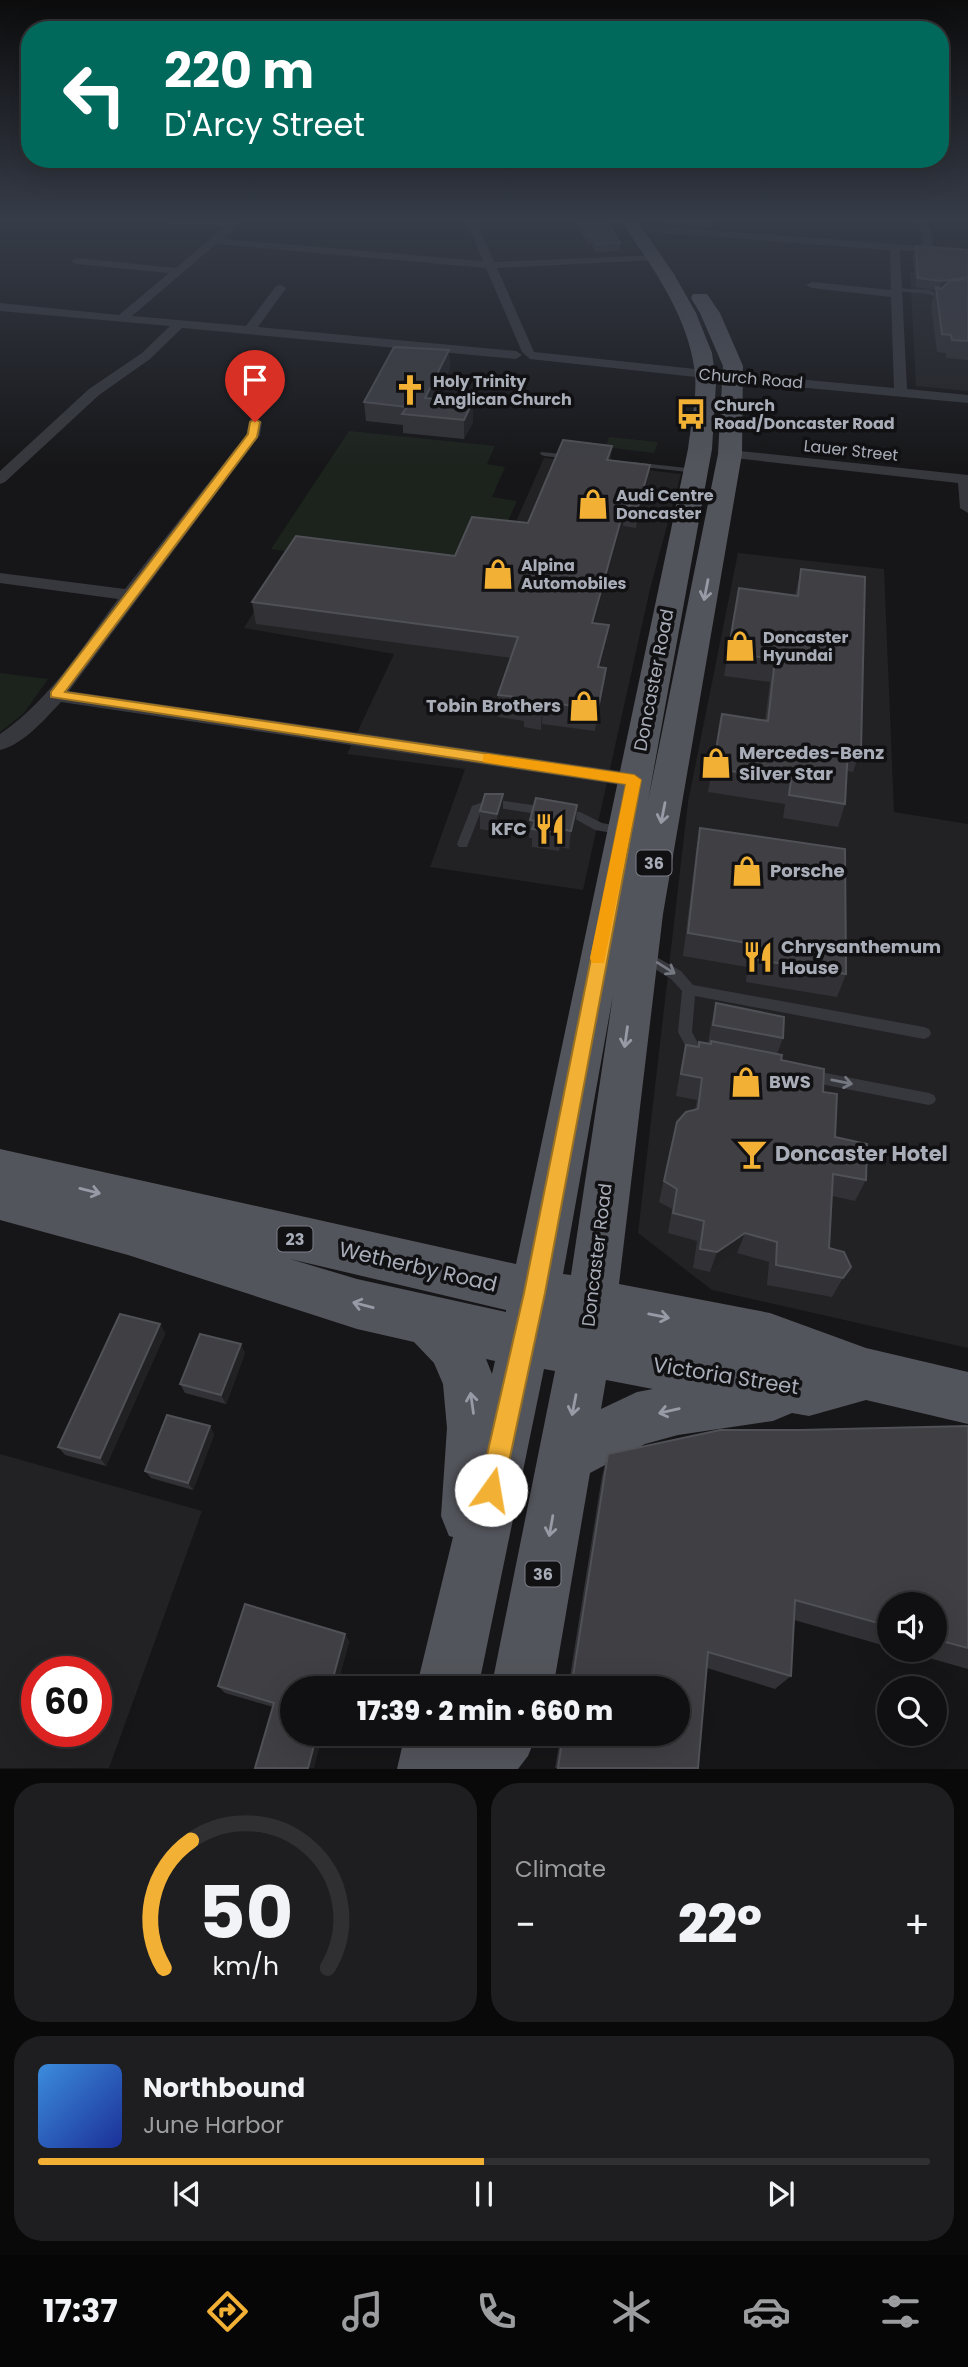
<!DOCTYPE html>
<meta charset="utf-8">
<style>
body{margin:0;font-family:Poppins,sans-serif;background:#1e1e20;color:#f1f3f6;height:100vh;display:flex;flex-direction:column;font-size:26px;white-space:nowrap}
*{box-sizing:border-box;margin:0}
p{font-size:23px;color:#9c9d9f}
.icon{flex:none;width:38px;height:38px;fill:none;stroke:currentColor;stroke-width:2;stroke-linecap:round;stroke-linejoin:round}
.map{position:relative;height:1769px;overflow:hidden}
.sheet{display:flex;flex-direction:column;gap:14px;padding:14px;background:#09090a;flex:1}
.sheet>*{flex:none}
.banner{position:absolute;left:21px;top:21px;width:928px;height:147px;border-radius:28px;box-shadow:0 7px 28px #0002,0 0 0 2px #303032;background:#00695c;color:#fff;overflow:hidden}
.buttons{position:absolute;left:877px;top:1592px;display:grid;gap:14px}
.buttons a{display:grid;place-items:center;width:70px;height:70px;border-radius:50%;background:#101012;box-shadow:0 7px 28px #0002,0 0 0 2px #303032;font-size:35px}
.speed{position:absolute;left:21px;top:1656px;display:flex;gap:14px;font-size:35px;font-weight:700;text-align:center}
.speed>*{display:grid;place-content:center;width:91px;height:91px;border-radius:50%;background:#101012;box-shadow:0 7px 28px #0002,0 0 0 2px #303032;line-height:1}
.speed .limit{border:10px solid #d22;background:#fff;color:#111}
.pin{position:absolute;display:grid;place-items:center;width:60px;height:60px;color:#fff;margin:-72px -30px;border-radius:50% 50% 50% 0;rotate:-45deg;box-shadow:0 0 7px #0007}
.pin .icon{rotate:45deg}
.me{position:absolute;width:77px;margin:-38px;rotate:13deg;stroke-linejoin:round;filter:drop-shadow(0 0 5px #0008)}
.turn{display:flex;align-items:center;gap:24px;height:147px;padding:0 28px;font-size:32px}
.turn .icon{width:91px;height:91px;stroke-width:2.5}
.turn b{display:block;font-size:49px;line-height:60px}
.big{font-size:52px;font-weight:800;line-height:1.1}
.sheet .card{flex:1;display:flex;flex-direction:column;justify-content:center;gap:10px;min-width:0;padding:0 24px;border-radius:28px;background:#1e1e20}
.sheet .dial{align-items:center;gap:0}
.dial svg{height:182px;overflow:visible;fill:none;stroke:#303032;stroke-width:7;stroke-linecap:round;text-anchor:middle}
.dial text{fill:#f1f3f6;stroke:none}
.song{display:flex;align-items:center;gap:21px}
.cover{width:84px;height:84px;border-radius:10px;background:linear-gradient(135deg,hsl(210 70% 55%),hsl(230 70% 35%))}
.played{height:7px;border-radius:4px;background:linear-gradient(90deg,#f2b134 50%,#303032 50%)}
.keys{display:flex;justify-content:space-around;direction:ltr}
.heat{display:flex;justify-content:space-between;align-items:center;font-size:38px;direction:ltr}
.sheet .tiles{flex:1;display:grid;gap:14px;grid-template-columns:1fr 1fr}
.card:last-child{grid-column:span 2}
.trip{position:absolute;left:280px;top:1676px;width:410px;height:70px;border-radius:35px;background:#101012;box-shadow:0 7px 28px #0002,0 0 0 2px #303032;font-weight:800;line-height:70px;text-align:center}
.tabs{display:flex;height:112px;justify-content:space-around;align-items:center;background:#060607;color:#9c9d9f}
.tabs .icon{width:49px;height:49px}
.tabs .selected{color:#f2b134}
.tabs b{font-size:32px;color:#f1f3f6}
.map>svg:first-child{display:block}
</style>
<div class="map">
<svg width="968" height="1769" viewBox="0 0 968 1769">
<rect width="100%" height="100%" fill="#161618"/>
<g fill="#222225" fill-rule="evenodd">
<path d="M910 272 968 277V391L916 386Z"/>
<path d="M544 458 681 474 650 589 583 890 430 867 465 769 347 754 394 654 244 628 290 552 507 542Z"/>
<path d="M738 553 884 569 894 812 968 824V1348L712 1290 638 1233 688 802Z"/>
<path d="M0 1454 202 1511 109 1768H0ZM37 1671H96V1731H37Z"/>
</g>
<g fill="#1c231d">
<path d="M349 431 495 446 487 464 505 467 492 497 517 501 499 541 455 577 271 549Z"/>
<path d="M609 437 658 442 654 453 606 447Z"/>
<path d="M0 673 48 679 24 713 0 732Z"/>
</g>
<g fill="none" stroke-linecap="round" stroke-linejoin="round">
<g fill="#37383d" fill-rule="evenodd">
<path d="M894 288 929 290 943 297 936 303 933 301 936 297 928 294 896 291Z"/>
<path d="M541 452 572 455 576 457 572 459 544 456 540 454Z"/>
<path d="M632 462 696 469 700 471 696 473 635 466 631 464Z"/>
<path d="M491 799 580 812 602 823 624 827 630 831 624 835 595 830 577 820 492 807 481 811 467 847H459L457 844 472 806Z"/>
<path d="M644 950 681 971 693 985 924 1027 929 1029 931 1033 929 1037 924 1039 695 996 692 1032 701 1049 708 1051 710 1055 708 1059 703 1061 692 1058 678 1032 682 991 671 979 639 959 638 955 639 951Z"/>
<path d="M810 1070 929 1093 934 1095 936 1099 934 1103 929 1105 810 1082 805 1080 803 1076 805 1072Z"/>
</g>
<g fill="#37383d" fill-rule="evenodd">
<path d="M165 221H243L223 239 483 261 466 221H476L494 262 658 255 659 257 654 260 497 268 534 352 705 370 711 374 705 378 530 359 522 352 486 268 216 244 132 316 246 326 276 286 280 285 286 288 258 327 516 351 522 355 516 359 182 328 150 359 99 395 5 482 0 484V471L89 389 142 353 170 326 0 311V303L119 315 169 273 76 264 71 261 76 258 176 268 226 226 170 224Z"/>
<path d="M915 221H925L931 230 933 246 968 249V255L900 250 907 389 968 395V403L734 381 727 377 734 373 894 388 891 297 812 288 806 285 812 282 891 290 890 250 650 232 645 229 650 226 922 246 921 230Z"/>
<path d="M255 418 262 422 260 435 69 691 634 773 641 775 644 780 641 785 634 787 61 702C44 720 24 744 0 750V734C50 700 82 647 118 599L0 583V573L125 589 246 435 250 419Z"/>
<path d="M730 450 968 475V513L960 508 958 483 725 457 723 454Z"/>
</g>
<g fill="#53555c" fill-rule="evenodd">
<path d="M621 221H637L674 274 696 313 712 353 716 383 712 449 648 801 718 454 723 366 700 313 691 298 693 294H707L720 313 743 366 742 454 663 914 619 1284 770 1313 866 1348 968 1372V1424L866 1400 809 1416 792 1413 773 1421 678 1435 645 1444 590 1473 553 1689H491L555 1371 544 1369 478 1689H416L453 1537 449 1536 441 1516 447 1428 443 1384 434 1363 414 1342 357 1329 128 1255 0 1220V1149L516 1264 688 449C691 424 697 399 695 374 689 316 652 267 621 221ZM613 995 571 1275 563 1274ZM290 1259 506 1310V1312L357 1279ZM486 1359 495 1361 492 1374ZM606 1380 653 1389 637 1392 601 1409Z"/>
<path d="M405 1734H537L528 1756 518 1769H397Z"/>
</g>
</g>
<g fill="#323236">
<path d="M574 221H607L620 243 619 251 596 252 591 244H587Z"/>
<path d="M660 221H713L712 227 663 224Z"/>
<path d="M916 246 968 250V360L946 358V353L937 352 931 305 936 290 916 287 913 256Z"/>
<path d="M449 350 450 368 434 399 472 403 473 422 464 439 403 433V425L366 421 364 402Z"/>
<path d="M612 446 610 461 650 465 648 486 636 528 623 526 596 624 609 625 607 647 602 667 606 668 604 690 595 731 542 724 541 730 524 727V721L498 717V695L511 658 256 624 252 602 455 556 528 523Z"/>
<path d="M801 569 861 749 853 772 847 771 845 804 838 827 783 818 785 804 708 792 722 714 765 721 770 682 724 676 739 588 795 595Z"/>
<path d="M503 794V812L497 832 480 829V811Z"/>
<path d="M530 820 576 822 569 849 560 847 559 851 532 847V838H529Z"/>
<path d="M700 828 846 974 837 997 746 982 747 967 683 956 696 851Z"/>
<path d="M716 1003 783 1038 777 1054 781 1060 823 1092 835 1137 866 1180 855 1201 832 1196 829 1248 851 1267 840 1287 832 1297 767 1285 769 1262 737 1253 710 1272 693 1268 697 1241 668 1233 672 1209 659 1202 672 1143 695 1110 697 1100 676 1096 681 1067 686 1045 698 1047 699 1042 708 1043 711 1025Z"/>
<path d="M160 1324 165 1334 106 1466 65 1455 58 1447Z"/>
<path d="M245 1353 226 1404 185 1393 180 1384Z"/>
<path d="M210 1426 214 1435 193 1490 151 1478 145 1471Z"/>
<path d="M968 1426V1669L901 1650H934V1605H889V1647L794 1620 791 1676 775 1689 707 1668 698 1768H555L561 1734H677V1689H568L602 1476 608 1454 800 1430Z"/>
<path d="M345 1634 349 1642 336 1689H292L273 1707 225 1693 218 1686Z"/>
</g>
<g fill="#212124">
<path d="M968 277V286L939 290 942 281Z"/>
<path d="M449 350 450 368 425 417V398Z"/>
<path d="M472 403 473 422 464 439V420Z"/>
<path d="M612 446 610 466 607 460Z"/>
<path d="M650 465 648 486 636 528 638 507Z"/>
<path d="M625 505 623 526 590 645 592 623Z"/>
<path d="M609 625 607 647 596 689 598 667Z"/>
<path d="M606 668 604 690 595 731 598 709Z"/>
<path d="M543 702 542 724 541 730 542 707Z"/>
<path d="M503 794V812L497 832V814Z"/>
<path d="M577 805 576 822 569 849 571 831Z"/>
<path d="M745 1233 737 1253 710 1272 717 1252Z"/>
<path d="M851 1267 840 1287 832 1297 843 1278Z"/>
<path d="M160 1324 165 1334 106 1466 100 1458Z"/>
<path d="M241 1344 245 1353 226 1404 221 1395Z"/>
<path d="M210 1426 214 1435 193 1490 188 1483Z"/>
<path d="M345 1634 349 1642 336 1689H330Z"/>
<path d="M317 1734H323L314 1768H308Z"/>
</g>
<g fill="#3f3f44" stroke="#4f5156" stroke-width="2">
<path d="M579 221H607L620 243 596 244 591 236 588 237Z"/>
<path d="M916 246 968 250V277L942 281 918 278Z"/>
<path d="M968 279V341L952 340 951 335 942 334 936 287 941 289 950 281Z"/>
<path d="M394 347 449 350 425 398 472 403 464 420 402 414 407 407 364 402Z"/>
<path d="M563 440 612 446 607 460 650 465 638 507 625 505 592 623 609 625 598 667 606 668 598 709 543 702 542 707 524 705 526 698 498 695 518 637 252 602 296 536 455 556 472 517 528 523Z"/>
<path d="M801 569 865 577 861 749 848 747 845 804 789 795 791 781 713 768 722 714 768 721 775 659 728 653 739 588 798 596Z"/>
<path d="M485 794H503L497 814 480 811Z"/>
<path d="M536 798 577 805 571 831 561 829V833L532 829 535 821 530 820Z"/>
<path d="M700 828 845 849 846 974 752 959 753 944 688 933Z"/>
<path d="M716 1003 784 1017 783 1038 713 1025Z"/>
<path d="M711 1041 782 1055 781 1060 824 1069 823 1092 837 1094 835 1137 867 1144 866 1180 833 1174 829 1248 844 1252 851 1267 843 1278 776 1265 777 1242 745 1233 717 1252 700 1249 704 1221 673 1213 677 1189 664 1181 677 1122 686 1112 698 1109 702 1078 681 1074 686 1045 699 1047V1042L711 1044Z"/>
<path d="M120 1314 160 1324 100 1458 58 1447Z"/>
<path d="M200 1334 241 1344 221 1395 180 1384Z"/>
<path d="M167 1415 210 1426 188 1483 145 1471Z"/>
<path d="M968 1426V1648L934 1639V1605H889V1626L795 1600 791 1676 708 1652 698 1768H558L563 1734H677V1689H571L608 1454 720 1430H800Z"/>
<path d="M245 1604 345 1634 330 1689H292V1734H317L308 1768H255L274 1703 218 1686Z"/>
</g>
<defs><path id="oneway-shaft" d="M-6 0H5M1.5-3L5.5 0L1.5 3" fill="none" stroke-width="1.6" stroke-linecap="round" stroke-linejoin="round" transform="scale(1.75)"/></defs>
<g stroke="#979ba6">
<use href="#oneway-shaft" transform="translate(706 590) rotate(101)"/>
<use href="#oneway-shaft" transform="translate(663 813) rotate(101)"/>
<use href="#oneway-shaft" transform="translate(626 1037) rotate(98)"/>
<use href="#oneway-shaft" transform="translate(90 1191) rotate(14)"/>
<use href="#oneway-shaft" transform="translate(363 1305) rotate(-165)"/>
<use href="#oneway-shaft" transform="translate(659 1316) rotate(11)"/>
<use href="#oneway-shaft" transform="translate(472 1403) rotate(-98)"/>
<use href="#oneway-shaft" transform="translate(574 1405) rotate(101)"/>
<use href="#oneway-shaft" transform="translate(669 1411) rotate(167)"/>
<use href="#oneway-shaft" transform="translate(551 1526) rotate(100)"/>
</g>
<g stroke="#757881">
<use href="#oneway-shaft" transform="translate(666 968) rotate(32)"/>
<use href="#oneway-shaft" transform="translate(842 1082) rotate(11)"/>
</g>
<linearGradient id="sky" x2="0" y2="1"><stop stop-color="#0c0c0d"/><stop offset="0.47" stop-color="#363c48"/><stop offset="1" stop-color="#363c48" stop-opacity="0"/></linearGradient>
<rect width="968" height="469" fill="url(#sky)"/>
<path fill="#f2b134" stroke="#9d7322" stroke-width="2" d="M255 419 260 422 257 437 65 692 634 775 641 780 545 1293 503 1490 500 1498 491 1502 483 1498 479 1490 524 1293 626 784 51 697V692L248 434 250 422Z"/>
<path fill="#f59e0b" d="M488 754 634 775 641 780 604 963H592L590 958 626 784 483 762V755Z"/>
<defs>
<symbol id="church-bare" viewBox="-9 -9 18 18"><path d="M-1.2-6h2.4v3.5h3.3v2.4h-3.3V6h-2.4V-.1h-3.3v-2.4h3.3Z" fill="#f2b134" stroke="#111113" stroke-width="2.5" paint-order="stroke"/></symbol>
<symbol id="bus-bare" viewBox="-9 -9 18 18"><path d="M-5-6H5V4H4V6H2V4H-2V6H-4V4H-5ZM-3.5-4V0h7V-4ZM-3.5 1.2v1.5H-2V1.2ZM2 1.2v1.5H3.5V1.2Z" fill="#f2b134" stroke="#111113" stroke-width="2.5" paint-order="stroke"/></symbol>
<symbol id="shop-bare" viewBox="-9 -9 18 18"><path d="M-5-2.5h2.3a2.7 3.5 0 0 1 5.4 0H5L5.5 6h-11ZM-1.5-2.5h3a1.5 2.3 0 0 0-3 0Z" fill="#f2b134" stroke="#111113" stroke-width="2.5" paint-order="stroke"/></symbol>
<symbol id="restaurant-bare" viewBox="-9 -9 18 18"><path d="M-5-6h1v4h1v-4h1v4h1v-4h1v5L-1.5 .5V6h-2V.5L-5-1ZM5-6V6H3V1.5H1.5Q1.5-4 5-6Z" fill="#f2b134" stroke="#111113" stroke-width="2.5" paint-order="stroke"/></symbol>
<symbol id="bar-bare" viewBox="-9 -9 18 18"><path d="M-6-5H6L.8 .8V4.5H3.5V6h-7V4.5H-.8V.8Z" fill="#f2b134" stroke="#111113" stroke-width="2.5" paint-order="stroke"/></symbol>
</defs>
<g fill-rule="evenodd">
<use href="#church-bare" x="388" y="368" width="44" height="44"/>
<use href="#bus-bare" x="669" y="392" width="44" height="44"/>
<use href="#shop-bare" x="571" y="482" width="44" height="44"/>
<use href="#shop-bare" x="476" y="552" width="44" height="44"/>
<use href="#shop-bare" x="718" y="624" width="44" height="44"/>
<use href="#shop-bare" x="562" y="684" width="44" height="44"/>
<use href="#shop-bare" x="694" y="741" width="44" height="44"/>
<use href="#restaurant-bare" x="528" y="807" width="44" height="44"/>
<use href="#shop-bare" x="725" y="849" width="44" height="44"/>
<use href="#restaurant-bare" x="736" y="935" width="44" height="44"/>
<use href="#shop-bare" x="724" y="1060" width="44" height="44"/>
<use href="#bar-bare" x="730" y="1132" width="44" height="44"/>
</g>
<g text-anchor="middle" stroke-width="7" stroke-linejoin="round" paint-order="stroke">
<g font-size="16" fill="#a8adb8" stroke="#111113">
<text transform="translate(751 378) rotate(5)" y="6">Church Road</text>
<text transform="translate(851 450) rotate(6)" y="6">Lauer Street</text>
</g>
<g font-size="16" font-weight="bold" fill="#a8adb8" stroke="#111113" text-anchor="start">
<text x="433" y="387">Holy Trinity<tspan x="433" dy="18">Anglican Church</tspan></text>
<text x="714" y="411">Church<tspan x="714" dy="18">Road/Doncaster Road</tspan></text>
<text x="616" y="501">Audi Centre<tspan x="616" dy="18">Doncaster</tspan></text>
<text x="521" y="571">Alpina<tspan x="521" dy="18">Automobiles</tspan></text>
<text x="763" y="643">Doncaster<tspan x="763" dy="18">Hyundai</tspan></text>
</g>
<g fill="#111113" stroke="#7b7e86" stroke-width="2">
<rect x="636.5" y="850.5" width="35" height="25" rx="5"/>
<rect x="277.5" y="1226.5" width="35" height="25" rx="5"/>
<rect x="525.5" y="1561.5" width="35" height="25" rx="5"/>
</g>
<g font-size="16" font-weight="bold" fill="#a8adb8">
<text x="654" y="869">36</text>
<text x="295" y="1245">23</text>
<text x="543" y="1580">36</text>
</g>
<g font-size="18" fill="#a8adb8" stroke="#111113">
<text transform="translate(654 680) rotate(-79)" y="6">Doncaster Road</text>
<text transform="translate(597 1255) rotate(-83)" y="6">Doncaster Road</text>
</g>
<g font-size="18" font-weight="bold" fill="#a8adb8" stroke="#111113" text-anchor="start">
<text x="561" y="712" text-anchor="end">Tobin Brothers</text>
<text x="739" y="759">Mercedes-Benz<tspan x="739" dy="21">Silver Star</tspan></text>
<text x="527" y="835" text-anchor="end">KFC</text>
<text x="770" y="877">Porsche</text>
<text x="781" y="953">Chrysanthemum<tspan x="781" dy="21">House</tspan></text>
<text x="769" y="1088">BWS</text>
</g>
<g font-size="21" font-weight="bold" fill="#a8adb8" stroke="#111113" text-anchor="start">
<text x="775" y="1161">Doncaster Hotel</text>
</g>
<g font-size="21" fill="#a8adb8" stroke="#111113">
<text transform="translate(418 1267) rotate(13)" y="7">Wetherby Road</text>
<text transform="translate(726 1376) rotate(9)" y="7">Victoria Street</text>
</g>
</g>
</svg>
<div class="buttons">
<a><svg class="icon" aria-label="sound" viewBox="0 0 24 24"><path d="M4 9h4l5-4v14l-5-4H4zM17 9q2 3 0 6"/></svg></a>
<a><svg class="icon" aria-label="search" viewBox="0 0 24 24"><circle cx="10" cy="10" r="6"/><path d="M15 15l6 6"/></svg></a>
</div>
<div class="speed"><div class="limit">60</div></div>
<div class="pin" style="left:255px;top:422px;background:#d93025"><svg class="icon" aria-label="arrive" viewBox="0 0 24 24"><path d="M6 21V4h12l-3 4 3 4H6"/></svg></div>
<svg class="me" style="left:491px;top:1490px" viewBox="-20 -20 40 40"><circle r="19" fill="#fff"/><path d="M0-13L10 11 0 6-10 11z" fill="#f2b134"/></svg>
<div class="trip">17:39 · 2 min · 660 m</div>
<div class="banner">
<div class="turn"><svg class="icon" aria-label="left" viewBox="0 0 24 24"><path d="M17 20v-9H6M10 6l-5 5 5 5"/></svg><div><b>220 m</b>D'Arcy Street</div></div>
</div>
</div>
<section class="sheet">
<div class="tiles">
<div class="card dial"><svg viewBox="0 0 100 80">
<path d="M14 69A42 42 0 1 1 86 69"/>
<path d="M14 69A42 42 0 0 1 26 13" stroke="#f2b134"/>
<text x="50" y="56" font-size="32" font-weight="700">50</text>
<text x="50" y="72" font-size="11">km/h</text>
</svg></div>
<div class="card"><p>Climate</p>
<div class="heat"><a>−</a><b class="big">22°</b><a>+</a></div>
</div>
<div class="card">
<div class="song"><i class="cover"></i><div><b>Northbound</b><p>June Harbor</p></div></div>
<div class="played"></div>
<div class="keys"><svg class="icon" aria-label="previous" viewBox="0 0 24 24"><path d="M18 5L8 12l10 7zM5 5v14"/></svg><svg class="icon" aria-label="pause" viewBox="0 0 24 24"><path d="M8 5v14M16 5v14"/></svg><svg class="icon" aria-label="next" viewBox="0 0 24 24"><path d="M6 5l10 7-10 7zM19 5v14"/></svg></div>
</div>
</div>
</section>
<nav class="tabs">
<b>17:37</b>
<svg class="icon selected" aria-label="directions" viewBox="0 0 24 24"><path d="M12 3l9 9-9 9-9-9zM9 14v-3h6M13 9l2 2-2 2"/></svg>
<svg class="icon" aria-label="music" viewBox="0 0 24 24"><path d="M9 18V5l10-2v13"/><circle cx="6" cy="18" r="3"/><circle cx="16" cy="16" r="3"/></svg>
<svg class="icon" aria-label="phone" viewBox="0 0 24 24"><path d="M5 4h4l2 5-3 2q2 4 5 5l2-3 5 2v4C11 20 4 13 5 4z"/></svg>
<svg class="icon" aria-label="climate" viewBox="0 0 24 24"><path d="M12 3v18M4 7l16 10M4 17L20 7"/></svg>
<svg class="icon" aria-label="car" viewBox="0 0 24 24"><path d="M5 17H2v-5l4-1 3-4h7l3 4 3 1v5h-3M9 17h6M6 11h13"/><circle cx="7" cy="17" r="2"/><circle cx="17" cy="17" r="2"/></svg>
<svg class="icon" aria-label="filters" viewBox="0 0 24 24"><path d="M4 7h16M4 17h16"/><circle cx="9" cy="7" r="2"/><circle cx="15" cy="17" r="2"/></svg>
</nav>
